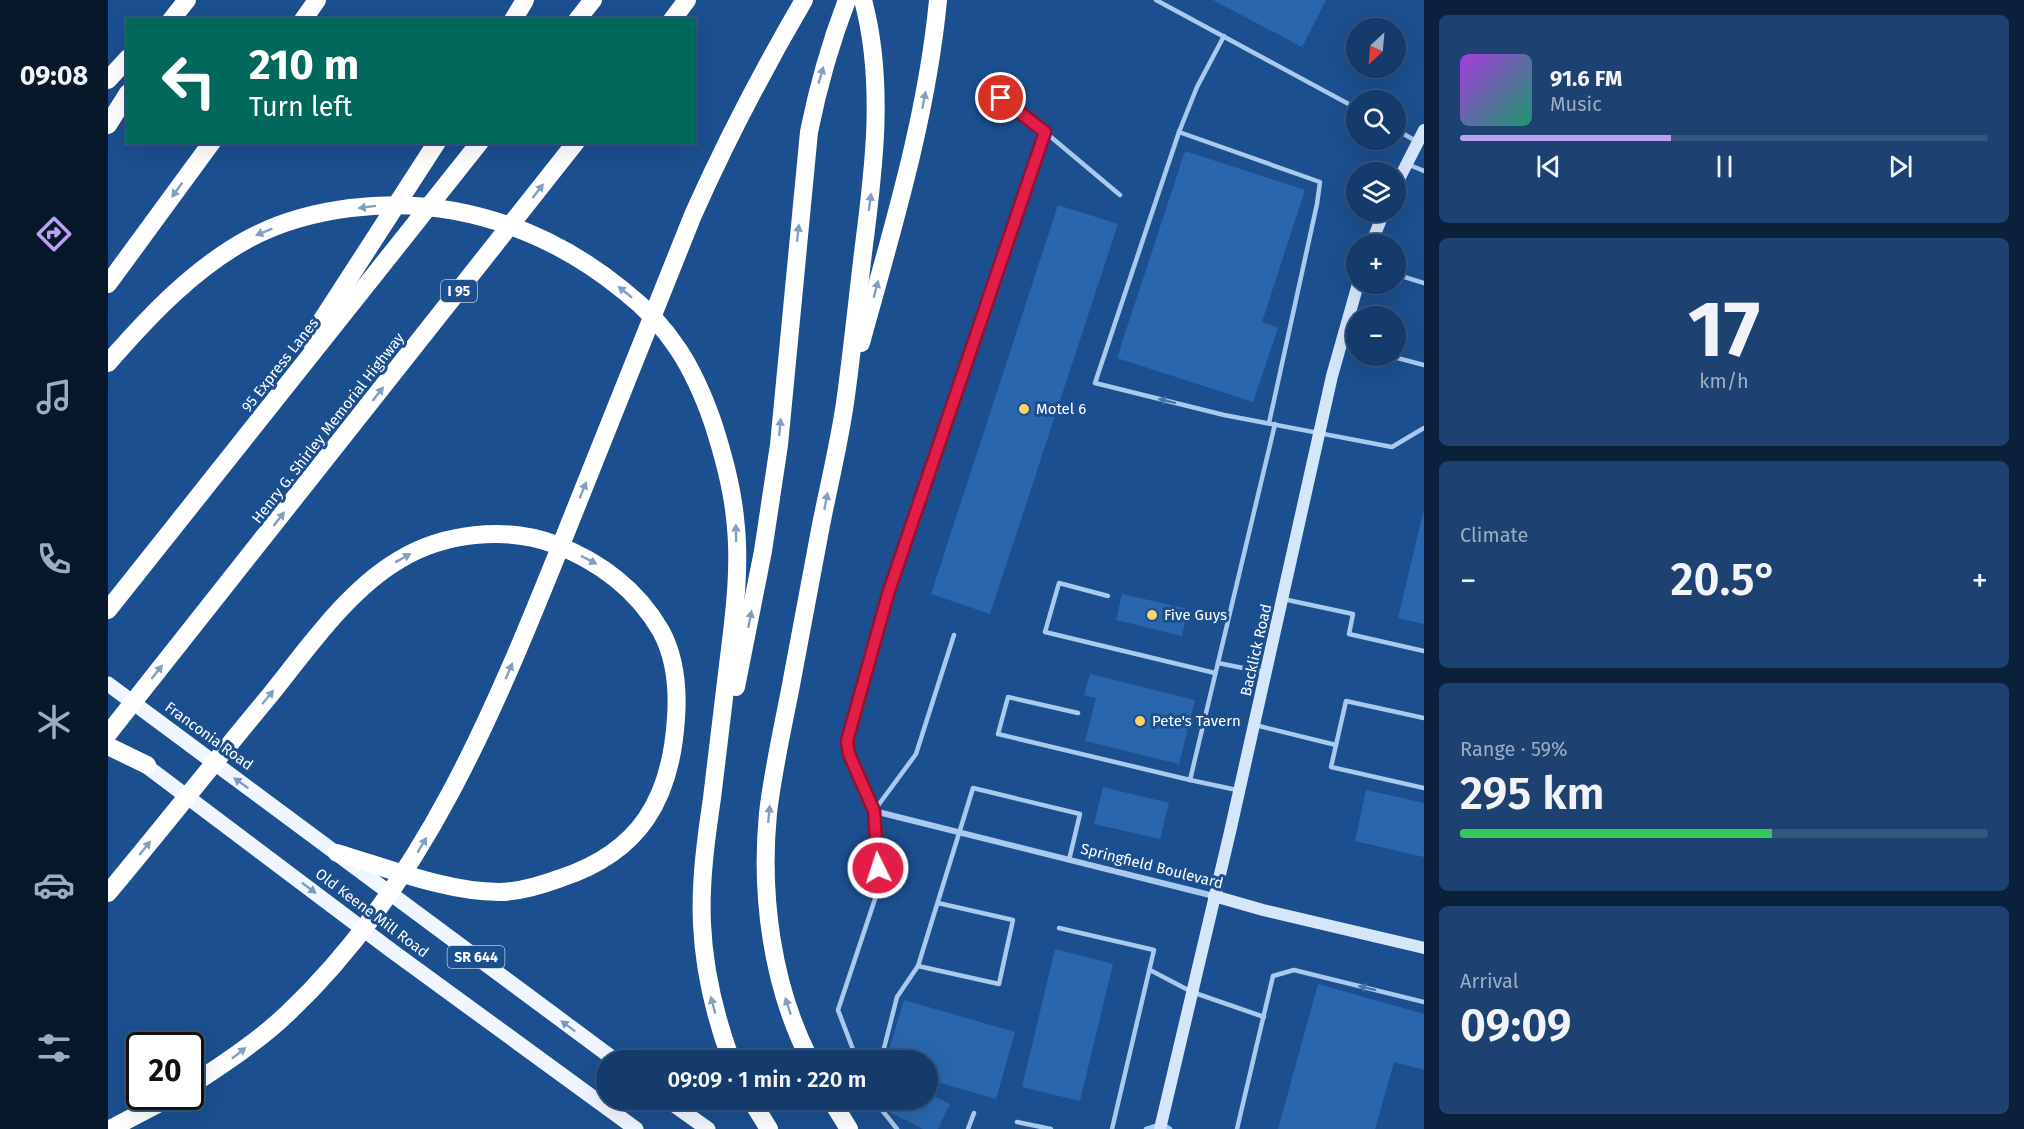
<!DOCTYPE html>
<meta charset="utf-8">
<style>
body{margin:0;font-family:"Fira Sans",sans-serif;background:#1d4271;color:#f1f3f6;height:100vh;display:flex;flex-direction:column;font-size:22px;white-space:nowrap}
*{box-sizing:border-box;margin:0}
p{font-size:20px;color:#9dadc1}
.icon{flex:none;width:33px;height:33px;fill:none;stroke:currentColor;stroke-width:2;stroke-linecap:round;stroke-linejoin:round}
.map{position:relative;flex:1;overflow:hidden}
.sheet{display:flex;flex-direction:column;gap:15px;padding:15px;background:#0b203b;width:600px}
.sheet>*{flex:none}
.hud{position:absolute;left:18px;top:18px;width:570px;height:126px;border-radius:0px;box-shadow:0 6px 24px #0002,0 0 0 2px #33557e;background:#00695c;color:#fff;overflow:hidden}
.needle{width:39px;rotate:206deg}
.buttons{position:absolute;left:1238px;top:18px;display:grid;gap:12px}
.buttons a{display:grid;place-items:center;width:60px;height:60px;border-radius:50%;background:#143b6b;box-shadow:0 6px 24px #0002,0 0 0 2px #33557e;font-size:30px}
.speed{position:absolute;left:18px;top:1032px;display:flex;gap:12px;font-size:30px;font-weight:700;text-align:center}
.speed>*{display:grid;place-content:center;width:78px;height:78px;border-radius:50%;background:#143b6b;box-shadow:0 6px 24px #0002,0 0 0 2px #33557e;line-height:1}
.speed .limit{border:3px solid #111;border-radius:9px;background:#fff;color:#111}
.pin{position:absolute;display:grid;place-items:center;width:51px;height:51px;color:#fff;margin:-26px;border:3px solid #fff;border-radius:50%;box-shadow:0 2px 6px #0007}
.me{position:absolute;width:66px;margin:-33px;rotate:356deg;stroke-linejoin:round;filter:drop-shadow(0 0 4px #0008)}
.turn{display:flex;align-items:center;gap:21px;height:126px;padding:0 24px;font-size:27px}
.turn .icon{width:78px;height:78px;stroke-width:2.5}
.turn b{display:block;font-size:42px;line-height:51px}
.big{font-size:45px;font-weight:600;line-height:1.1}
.sheet .tile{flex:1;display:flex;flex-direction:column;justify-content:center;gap:9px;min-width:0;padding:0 21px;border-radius:9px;background:#1d4271}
.sheet .dial{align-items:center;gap:0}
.dial b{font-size:78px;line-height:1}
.song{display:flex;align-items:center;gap:18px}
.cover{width:72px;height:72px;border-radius:9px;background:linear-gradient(135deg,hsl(280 70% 55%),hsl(160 70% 35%))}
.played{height:6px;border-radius:3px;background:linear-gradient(90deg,#bca0f2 40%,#33557e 40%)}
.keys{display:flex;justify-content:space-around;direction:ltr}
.heat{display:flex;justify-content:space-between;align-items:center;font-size:33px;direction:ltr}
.charge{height:9px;border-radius:4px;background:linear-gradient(90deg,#34c759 59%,#33557e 0)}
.trip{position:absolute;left:488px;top:1050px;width:342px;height:60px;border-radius:30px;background:#143b6b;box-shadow:0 6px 24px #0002,0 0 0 2px #33557e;font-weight:600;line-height:60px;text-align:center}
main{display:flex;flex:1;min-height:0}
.dock{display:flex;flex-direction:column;width:108px;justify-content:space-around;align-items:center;background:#08182b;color:#9dadc1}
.dock .icon{width:42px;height:42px}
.dock .current{color:#bca0f2}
.dock b{font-size:27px;color:#f1f3f6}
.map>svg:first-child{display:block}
</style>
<main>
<nav class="dock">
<b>09:08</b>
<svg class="icon current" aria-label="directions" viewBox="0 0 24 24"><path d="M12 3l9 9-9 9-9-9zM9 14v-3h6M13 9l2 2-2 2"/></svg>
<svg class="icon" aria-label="music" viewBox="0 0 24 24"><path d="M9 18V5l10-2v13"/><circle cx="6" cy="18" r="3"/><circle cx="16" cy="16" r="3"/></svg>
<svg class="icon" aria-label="phone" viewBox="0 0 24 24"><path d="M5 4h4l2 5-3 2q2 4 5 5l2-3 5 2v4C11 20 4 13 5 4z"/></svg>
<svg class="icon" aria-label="climate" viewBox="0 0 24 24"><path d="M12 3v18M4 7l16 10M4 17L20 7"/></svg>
<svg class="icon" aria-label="car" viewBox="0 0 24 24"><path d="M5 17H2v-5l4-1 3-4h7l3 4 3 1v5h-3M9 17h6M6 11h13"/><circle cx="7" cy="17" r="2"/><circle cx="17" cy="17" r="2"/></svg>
<svg class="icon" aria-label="filters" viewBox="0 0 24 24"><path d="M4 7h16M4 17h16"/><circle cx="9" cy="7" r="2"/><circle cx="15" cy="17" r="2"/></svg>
</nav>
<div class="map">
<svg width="1316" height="1129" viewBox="0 0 1316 1129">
<rect width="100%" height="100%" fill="#1b4f8f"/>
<g fill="#2a66ad">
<path d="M1105 0H1218L1194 47Z"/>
<path d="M1077 151 1197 190 1154 322 1170 328 1145 402 1009 358Z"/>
<path d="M950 205 1010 224 882 614 823 594Z"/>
<path d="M1315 513H1316V624L1290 618Z"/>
<path d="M1014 594 1080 609 1074 636 1008 620Z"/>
<path d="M982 674 1087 700 1071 764 977 741 988 698 976 695Z"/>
<path d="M995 787 1061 803 1052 839 986 824Z"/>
<path d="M1258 790 1316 803V857L1247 841Z"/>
<path d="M947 949 1005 964 972 1101 914 1087Z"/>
<path d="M1210 984 1316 1014V1070L1286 1062 1267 1129H1170Z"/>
<path d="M796 1000 907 1032 888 1099 819 1079V1060H778Z"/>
<path d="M819 1093 842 1104 830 1129H815L779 1111 784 1100H819Z"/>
</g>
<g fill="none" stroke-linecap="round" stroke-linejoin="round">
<g stroke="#a9c9ee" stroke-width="4.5">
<path d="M1048 0 1248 108"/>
<path d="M1116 36 1089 87 1071 132 987 383 1116 415 1284 447 1316 428"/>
<path d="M879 87 937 132 1012 195"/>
<path d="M1287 129 1308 141"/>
<path d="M1071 132 1212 182 1209 204 1161 423"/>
<path d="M1299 164 1316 171"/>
<path d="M1287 274 1316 283"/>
<path d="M1233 342 1248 346"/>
<path d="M1282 356 1316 365"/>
<path d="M1000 596 951 583 937 632 1107 673"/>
<path d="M1175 599 1245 614 1241 634 1316 651"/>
<path d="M1110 663 1155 672"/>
<path d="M970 713 900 697 890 734 1082 780"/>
<path d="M1147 725 1228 745 1223 767 1316 788"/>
<path d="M1228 745 1238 701 1316 718"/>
<path d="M1129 790 1082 780 1167 424"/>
<path d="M766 811 808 754 846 635"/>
<path d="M951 928 1046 950 1004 1129"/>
<path d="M810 966 891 984 905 920 830 903"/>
<path d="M1042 970 1084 992 1156 1017"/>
<path d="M749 1060 730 1010 771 887 766 811 741 754 739 741 780 594 937 132"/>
<path d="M773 1060 789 997 810 966 865 788 972 814 961 860"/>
<path d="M766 1100 789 1129"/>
<path d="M909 1122 943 1129"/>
<path d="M860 1129 866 1113"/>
<path d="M1038 1129 1054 1124 1062 1129"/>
<path d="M1129 1129 1165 976 1186 970 1316 1002"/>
</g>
<path stroke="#a9c9ee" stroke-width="6" d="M766 811 1106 896"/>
<g stroke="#d6e6fa" stroke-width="12">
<path d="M1287 187 1316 130"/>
<path d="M1263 244 1276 212"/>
<path d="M1106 896 1155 910 1316 948"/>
<path d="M1052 1129 1122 832 1224 376 1250 284"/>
</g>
<g stroke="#f0f6ff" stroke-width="15">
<path d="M0 684 507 1060"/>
<path d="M29 759 284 951 528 1129"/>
<path d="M559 1100 600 1129"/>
</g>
<g stroke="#fff" stroke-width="18">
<path d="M63 20 79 0"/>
<path d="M195 20 209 0"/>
<path d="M405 20 417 0"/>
<path d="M469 20 485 0"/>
<path d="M564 20 579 0"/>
<path d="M0 80 20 58"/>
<path d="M0 125 20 93"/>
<path d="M0 284 104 142"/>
<path d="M201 340 329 142"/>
<path d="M753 343C784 230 819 117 830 0"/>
<path d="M0 363C41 316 86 268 142 238 201 207 282 198 347 211 411 223 466 250 516 291 562 327 586 368 605 423 615 454 624 486 627 518 633 567 626 617 620 665 615 709 609 754 604 798 598 839 592 882 594 924 596 971 607 1016 623 1060"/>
<path d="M0 610 372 142"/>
<path d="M628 687 655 551 671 445 701 132C710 87 722 44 739 0"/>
<path d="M0 734 468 142"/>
<path d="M0 746 39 765"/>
<path d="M0 893C55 827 108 760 163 694 200 648 240 590 291 560 335 533 397 526 446 544 491 561 528 588 553 631 567 657 570 690 568 718 563 799 532 852 453 878 434 885 411 892 391 892 339 892 279 868 229 853"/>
<path d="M702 1060C664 986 652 896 660 813 665 770 675 727 683 685 693 632 703 579 713 525 721 485 731 444 737 403 744 353 749 303 755 253 766 169 777 82 755 0"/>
<path d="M82 1086C117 1063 152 1040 181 1012 318 882 388 706 457 535 500 428 543 321 585 215 618 141 655 70 696 0"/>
<path d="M643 1100 661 1129"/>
<path d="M723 1100 741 1129"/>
<path d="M2 1129 65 1096"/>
</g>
</g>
<defs><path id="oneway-solid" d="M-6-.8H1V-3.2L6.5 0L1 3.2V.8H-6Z" transform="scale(1.5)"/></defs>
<g fill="#829ec1">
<use href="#oneway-solid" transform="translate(713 75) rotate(-74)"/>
<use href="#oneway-solid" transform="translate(816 100) rotate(-79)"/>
<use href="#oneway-solid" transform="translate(69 190) rotate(126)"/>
<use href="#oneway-solid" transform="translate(430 191) rotate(-52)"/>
<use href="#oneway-solid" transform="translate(762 202) rotate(-83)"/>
<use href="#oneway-solid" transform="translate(259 207) rotate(173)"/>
<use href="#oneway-solid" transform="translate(156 232) rotate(158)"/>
<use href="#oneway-solid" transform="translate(690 233) rotate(-84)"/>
<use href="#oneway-solid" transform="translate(768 289) rotate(-75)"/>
<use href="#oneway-solid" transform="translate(517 292) rotate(-141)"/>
<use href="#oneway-solid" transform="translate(270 394) rotate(-52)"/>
<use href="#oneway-solid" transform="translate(672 427) rotate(-85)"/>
<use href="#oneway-solid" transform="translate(475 490) rotate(-68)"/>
<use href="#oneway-solid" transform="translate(718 501) rotate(-79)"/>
<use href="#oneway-solid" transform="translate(171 519) rotate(-52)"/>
<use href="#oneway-solid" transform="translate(628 533) rotate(-91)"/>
<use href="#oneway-solid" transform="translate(295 558) rotate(-29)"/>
<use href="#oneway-solid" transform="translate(481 560) rotate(27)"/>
<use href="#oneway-solid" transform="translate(642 619) rotate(-79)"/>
<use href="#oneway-solid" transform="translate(401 671) rotate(-67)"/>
<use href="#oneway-solid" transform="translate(49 672) rotate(-52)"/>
<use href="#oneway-solid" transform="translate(160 697) rotate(-51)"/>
<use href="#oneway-solid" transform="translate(661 814) rotate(-85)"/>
<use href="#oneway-solid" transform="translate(314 845) rotate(-59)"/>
<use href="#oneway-solid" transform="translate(37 848) rotate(-51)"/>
<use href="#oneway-solid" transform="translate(605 1005) rotate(-105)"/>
<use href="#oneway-solid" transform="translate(680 1006) rotate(-108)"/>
<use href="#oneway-solid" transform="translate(131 1053) rotate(-38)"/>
</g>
<g fill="#4674ac">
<use href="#oneway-solid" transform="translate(1059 401) rotate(-166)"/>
<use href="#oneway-solid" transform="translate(1259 988) rotate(-166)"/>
</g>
<g fill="#7b9ac1">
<use href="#oneway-solid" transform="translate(133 783) rotate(-144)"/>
<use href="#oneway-solid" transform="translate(201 888) rotate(37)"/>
<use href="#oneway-solid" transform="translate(460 1026) rotate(-143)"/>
</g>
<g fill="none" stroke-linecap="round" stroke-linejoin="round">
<defs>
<path id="route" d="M770 868 766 811 741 754 739 741 780 594 937 132 893 98"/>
</defs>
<use href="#route" stroke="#92132f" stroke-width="15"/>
<use href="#route" stroke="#e11d48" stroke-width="10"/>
</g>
<g fill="#ffd166" stroke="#1b4f8f" stroke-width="2">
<circle cx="916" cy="409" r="6"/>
<circle cx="1044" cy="615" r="6"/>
<circle cx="1032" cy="721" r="6"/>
</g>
<g text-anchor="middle" stroke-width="6" stroke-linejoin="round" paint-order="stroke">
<g fill="#1b4f8f" stroke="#bbcadd" stroke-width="1.5">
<rect x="333" y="280" width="36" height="22" rx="4.5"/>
<rect x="339.5" y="946" width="57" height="22" rx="4.5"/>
</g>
<g font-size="14" font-weight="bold" fill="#fff">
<text x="351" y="296">I 95</text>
<text x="368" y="962">SR 644</text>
</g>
<g font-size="15" fill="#fff" stroke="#1b4f8f">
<text transform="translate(172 365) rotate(-52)" y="5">95 Express Lanes</text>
<text transform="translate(220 428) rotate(-52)" y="5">Henry G. Shirley Memorial Highway</text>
<text transform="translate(1148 650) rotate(-77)" y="5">Backlick Road</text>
<text transform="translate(101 736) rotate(36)" y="5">Franconia Road</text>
<text transform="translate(1044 866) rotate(14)" y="5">Springfield Boulevard</text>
<text transform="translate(264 913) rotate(37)" y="5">Old Keene Mill Road</text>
</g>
<g font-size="15" fill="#fff" stroke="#1b4f8f" text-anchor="start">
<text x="928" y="414">Motel 6</text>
<text x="1056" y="620">Five Guys</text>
<text x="1044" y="726">Pete's Tavern</text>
</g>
</g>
</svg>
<div class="buttons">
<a><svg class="needle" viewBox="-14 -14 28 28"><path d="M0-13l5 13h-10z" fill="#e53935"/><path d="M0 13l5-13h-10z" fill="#9dadc1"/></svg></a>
<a><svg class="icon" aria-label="search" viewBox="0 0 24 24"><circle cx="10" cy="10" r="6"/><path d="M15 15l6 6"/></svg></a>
<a><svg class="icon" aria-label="layers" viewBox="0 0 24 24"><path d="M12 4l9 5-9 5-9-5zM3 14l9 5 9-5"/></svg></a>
<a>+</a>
<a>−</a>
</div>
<div class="speed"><div class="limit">20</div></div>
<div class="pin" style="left:893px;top:98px;background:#d93025"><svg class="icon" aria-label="arrive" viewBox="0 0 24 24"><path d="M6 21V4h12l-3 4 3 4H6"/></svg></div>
<svg class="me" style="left:770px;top:868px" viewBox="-20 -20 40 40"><circle r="17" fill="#e11d48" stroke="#fff" stroke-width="3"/><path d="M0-11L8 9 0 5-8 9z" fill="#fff"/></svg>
<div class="trip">09:09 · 1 min · 220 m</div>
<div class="hud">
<div class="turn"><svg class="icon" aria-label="left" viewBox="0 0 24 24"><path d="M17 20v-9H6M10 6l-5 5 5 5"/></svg><div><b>210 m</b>Turn left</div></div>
</div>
</div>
<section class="sheet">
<div class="tile">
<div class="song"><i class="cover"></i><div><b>91.6 FM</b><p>Music</p></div></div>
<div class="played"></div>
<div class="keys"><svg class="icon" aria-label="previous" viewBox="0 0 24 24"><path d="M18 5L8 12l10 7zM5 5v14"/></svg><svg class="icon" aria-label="pause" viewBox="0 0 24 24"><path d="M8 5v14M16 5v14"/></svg><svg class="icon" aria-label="next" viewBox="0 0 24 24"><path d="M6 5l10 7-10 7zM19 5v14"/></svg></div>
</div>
<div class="tile dial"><b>17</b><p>km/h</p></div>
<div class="tile"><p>Climate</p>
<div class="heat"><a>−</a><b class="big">20.5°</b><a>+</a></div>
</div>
<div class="tile"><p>Range · 59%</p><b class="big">295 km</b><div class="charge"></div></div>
<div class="tile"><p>Arrival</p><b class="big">09:09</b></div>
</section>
</main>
